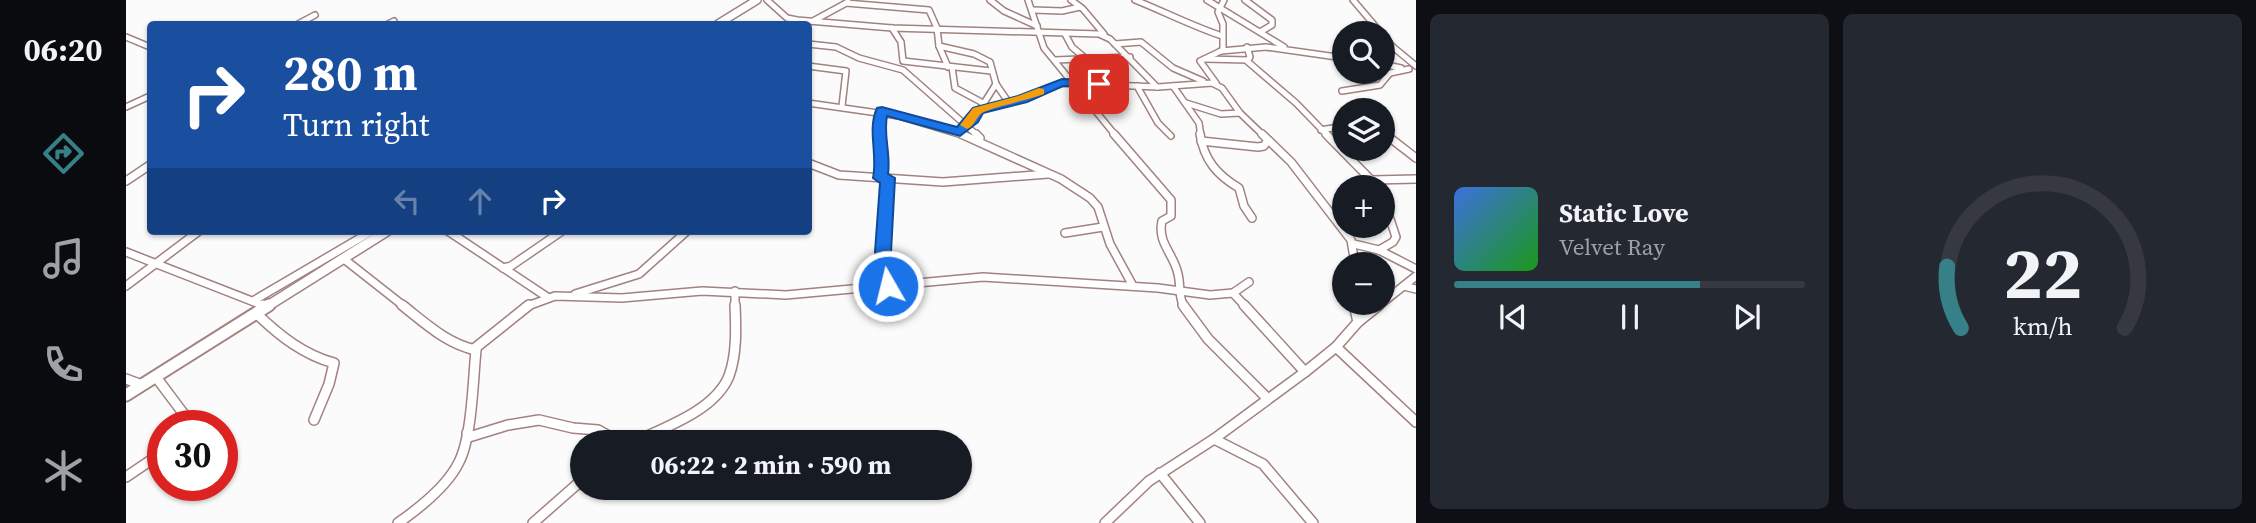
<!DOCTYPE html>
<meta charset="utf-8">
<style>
body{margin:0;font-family:"Source Serif 4",serif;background:#242831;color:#f1f3f6;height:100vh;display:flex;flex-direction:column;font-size:26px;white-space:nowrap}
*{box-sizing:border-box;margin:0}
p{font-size:23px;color:#9ea1a6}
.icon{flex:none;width:38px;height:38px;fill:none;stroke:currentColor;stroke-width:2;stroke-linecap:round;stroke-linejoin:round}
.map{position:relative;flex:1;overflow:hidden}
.panel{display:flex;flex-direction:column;gap:14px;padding:14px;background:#0d0f14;width:840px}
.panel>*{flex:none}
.hud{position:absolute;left:21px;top:21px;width:665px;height:214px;border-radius:7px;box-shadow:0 2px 5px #0004;background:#1a4fa0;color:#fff;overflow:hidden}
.buttons{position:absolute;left:1206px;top:21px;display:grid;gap:14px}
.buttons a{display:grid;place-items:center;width:63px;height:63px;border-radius:50%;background:#171b24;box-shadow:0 2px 5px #0004;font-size:35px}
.speed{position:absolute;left:21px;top:410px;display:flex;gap:14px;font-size:35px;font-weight:700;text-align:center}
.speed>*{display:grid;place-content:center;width:91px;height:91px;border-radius:50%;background:#171b24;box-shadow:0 2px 5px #0004;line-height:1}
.speed .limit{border:10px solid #d22;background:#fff;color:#111}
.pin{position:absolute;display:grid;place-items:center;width:60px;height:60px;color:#fff;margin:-30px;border-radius:14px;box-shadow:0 4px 10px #0006}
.me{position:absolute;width:77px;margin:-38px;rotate:352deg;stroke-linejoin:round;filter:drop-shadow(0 0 5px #0008)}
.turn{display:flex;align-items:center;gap:24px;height:147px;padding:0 21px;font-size:32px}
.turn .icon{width:91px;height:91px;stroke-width:2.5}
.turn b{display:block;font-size:49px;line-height:60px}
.lanes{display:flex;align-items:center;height:66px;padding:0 21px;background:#0003;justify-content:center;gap:35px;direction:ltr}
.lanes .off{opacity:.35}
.panel .widget{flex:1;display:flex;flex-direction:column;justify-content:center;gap:10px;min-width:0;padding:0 24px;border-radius:10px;background:#242831}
.panel .dial{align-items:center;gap:0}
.dial svg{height:182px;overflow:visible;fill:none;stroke:#363941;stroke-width:7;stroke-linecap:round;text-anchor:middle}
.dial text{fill:#f1f3f6;stroke:none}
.song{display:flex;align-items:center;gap:21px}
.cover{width:84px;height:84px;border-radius:10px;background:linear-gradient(135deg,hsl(220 70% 55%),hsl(120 70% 35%))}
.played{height:7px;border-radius:4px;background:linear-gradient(90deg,#388087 70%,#363941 70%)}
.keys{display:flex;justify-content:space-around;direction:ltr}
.panel .tiles{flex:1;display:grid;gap:14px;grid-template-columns:repeat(2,1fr)}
.trip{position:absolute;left:444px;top:430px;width:402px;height:70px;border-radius:35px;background:#171b24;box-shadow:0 2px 5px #0004;font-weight:700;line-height:70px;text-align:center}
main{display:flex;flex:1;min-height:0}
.dock{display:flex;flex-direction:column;width:126px;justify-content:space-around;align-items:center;background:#090b0e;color:#9ea1a6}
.dock .icon{width:49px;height:49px}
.dock .selected{color:#388087}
.dock b{font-size:32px;color:#f1f3f6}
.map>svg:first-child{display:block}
</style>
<main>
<nav class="dock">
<b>06:20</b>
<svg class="icon selected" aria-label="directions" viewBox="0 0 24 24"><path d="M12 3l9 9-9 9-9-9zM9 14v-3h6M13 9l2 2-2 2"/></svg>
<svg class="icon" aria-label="music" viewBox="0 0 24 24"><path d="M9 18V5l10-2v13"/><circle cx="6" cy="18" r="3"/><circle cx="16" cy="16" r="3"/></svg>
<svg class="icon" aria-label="phone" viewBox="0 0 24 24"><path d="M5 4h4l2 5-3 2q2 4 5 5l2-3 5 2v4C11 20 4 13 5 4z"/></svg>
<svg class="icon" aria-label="climate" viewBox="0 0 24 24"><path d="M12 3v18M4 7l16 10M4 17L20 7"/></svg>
</nav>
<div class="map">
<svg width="1290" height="523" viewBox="0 0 1290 523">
<rect width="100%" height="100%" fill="#fbfbfb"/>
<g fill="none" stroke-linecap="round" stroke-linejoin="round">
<defs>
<g id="street-far2">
<path d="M641 0 661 18 671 20 766 28 973 34 984 39 1031 87"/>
<path d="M864 0 878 11 911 26"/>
<path d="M902 0 918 48 990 136"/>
<path d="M945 0 957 9 978 34"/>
<path d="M1009 0C1039 12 1066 26 1096 36"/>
<path d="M1081 0 1158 47"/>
<path d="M1119 0 1146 20V25L1134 32"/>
<path d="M1227 0 1267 47 1290 66"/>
<path d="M720 3 803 10 811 28 813 46 848 54 864 62 870 84 883 103"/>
<path d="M907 10 936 11 954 7"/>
<path d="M687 21 722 2"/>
<path d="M172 24 189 15"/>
<path d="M262 24 268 21"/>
<path d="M766 28 775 42 777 61 865 71"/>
<path d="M939 34 946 47 959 58"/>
<path d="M0 37 24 47"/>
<path d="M682 44 710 47 733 58 777 70 852 136"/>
<path d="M989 44 1015 42 1047 68 1077 81"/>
<path d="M813 46 822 67"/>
<path d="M1121 47 1124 57 1121 61 1170 103 1202 136"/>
<path d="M1095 51 1140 47 1218 58"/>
<path d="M1079 59 1122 60"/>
<path d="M929 60 1004 57"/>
<path d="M1256 64 1275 68"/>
<path d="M682 66 720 71 716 106"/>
<path d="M826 67 829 88 857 103"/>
<path d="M1090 83 1074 61 1097 50V24L1092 12 1098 0"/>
<path d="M1011 86 1032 123 1045 136"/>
<path d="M1047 86 1073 123 1075 136"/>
<path d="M1216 91 1254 85 1264 73 1283 69"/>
<path d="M682 103 773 116 839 136"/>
<path d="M1060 103 1095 114 1114 113"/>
<path d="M0 107 24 96"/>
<path d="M852 110 897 99 936 83 1032 87 1086 83 1096 88 1114 113 1138 136"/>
<path d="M837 127 848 119 870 84"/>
<path d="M1195 130 1218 126"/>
<path d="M1256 132 1261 136"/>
<path d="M754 136 756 111"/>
</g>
<g id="street-far1">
<path d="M835 134 935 179 964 198 972 207 984 244 1007 286"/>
<path d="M850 134 854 138"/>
<path d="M988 134 1045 200V216L1036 221C1031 243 1048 254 1052 274 1055 286 1052 296 1058 307"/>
<path d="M1074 134C1078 160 1091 175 1113 188L1118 206 1126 218"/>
<path d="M1136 134 1165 162 1225 240 1229 264"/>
<path d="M1200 134 1252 187"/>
<path d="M1259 134 1290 158"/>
<path d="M1075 141 1132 147 1138 146 1141 141"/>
<path d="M682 163 713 175 817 182 922 174"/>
<path d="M754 178V134"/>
<path d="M762 178 759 245 762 286"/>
<path d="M1247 180 1290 179"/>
<path d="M0 181 24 165"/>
<path d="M322 231 421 297"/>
<path d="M939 233 977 227"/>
<path d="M1228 244 1253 250 1290 269"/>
<path d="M1253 250 1267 242 1270 237 1256 195"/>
<path d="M0 252 141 307"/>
<path d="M218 259 279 307"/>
<path d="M377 268 385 266 436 231"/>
<path d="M0 286 73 231"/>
<path d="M1278 286 1290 289"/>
<path d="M609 291V307"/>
<path d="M1107 293 1120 307"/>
<path d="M449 294 513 274 561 231"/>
<path d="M127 301 246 231"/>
<path d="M1227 303 1228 307"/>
<path d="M399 307 429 296 496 298 576 291 660 295 857 277 1032 288 1084 295 1107 293 1123 282"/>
<path d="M1251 307 1290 276"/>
</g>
<g id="street">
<path d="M137 305 141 307"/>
<path d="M1057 305 1082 339 1141 398"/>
<path d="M1118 305 1179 372"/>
<path d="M1228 305 1232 322"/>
<path d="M132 315C154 336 178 355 208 363L203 384 188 420"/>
<path d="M1210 347 1290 422"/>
<path d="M348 349 403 305"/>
<path d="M30 377 66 425"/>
<path d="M0 379 16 385"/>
<path d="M341 433 343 437 382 425 413 420 447 428 472 430 495 443"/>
<path d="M1088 439 1137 464 1187 523"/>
<path d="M506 443C537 428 589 411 603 376 611 354 610 328 609 305"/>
<path d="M1034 473 1074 523"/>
<path d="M0 477 37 452"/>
<path d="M272 523C292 509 322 485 333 462 346 437 347 380 350 350 321 344 299 323 276 305"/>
<path d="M407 523 457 479"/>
<path d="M979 523 1023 481 1088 439 1179 372 1210 347 1232 322 1253 305"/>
</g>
<path id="secondary-far2" d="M592 24 631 0"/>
<path id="secondary-far1" d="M140 307 261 231"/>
<path id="secondary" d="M0 395 143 305"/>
</defs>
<use href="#street-far2" stroke="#a2827f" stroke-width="8"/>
<use href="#street-far1" stroke="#a2827f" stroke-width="10"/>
<use href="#street" stroke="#a2827f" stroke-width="12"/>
<use href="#secondary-far2" stroke="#a2827f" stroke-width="10"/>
<use href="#secondary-far1" stroke="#a2827f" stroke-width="12"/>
<use href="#secondary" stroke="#a2827f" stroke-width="15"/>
<use href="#street-far2" stroke="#fff" stroke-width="5"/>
<use href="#street-far1" stroke="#fff" stroke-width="7"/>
<use href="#street" stroke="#fff" stroke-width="9"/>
<use href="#secondary-far2" stroke="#fff" stroke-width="7"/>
<use href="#secondary-far1" stroke="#fff" stroke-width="9"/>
<use href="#secondary" stroke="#fff" stroke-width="11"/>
</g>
<path fill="#1a73e8" stroke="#114b97" stroke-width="2" d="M936 79 973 80 979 84 973 87 937 86 901 102 857 113 852 122 834 136 761 116C757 135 765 154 762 174L769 178 765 252 770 286 762 292 756 290 749 252 754 183 747 178C752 154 741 130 751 108L756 107 831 127 847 108 892 96Z"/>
<path fill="#f59e0b" d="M913 88 918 89V94C903 100 865 107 856 113 849 118 849 126 841 129L834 125 847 108 892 96Z"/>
</svg>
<div class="buttons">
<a><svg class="icon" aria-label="search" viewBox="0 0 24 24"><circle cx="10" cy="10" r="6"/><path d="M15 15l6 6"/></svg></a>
<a><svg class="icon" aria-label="layers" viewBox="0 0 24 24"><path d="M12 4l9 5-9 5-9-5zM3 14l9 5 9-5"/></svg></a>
<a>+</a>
<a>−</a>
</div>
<div class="speed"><div class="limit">30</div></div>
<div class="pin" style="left:973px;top:84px;background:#d93025"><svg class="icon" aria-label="arrive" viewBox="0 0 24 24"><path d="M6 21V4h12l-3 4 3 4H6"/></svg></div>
<svg class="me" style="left:762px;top:286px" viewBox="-20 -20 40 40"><circle r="17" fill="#1a73e8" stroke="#fff" stroke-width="3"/><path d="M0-11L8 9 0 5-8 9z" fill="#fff"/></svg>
<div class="trip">06:22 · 2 min · 590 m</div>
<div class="hud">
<div class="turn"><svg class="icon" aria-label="right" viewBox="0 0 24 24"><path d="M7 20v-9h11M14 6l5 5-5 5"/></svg><div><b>280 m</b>Turn right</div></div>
<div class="lanes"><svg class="icon off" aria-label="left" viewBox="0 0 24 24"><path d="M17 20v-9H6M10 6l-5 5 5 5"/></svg><svg class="icon off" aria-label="ahead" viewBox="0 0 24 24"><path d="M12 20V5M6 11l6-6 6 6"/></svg><svg class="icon" aria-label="right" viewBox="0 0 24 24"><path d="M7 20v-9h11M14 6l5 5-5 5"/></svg></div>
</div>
</div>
<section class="panel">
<div class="tiles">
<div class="widget">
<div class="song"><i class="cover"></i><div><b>Static Love</b><p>Velvet Ray</p></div></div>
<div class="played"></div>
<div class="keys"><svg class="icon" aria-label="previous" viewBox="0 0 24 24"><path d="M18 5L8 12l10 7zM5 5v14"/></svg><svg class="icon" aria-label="pause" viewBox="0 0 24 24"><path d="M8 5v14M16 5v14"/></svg><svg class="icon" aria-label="next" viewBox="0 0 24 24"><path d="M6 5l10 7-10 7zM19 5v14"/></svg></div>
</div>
<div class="widget dial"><svg viewBox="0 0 100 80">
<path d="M14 69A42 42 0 1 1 86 69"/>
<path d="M14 69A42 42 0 0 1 8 42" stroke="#388087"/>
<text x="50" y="56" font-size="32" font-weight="700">22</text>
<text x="50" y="72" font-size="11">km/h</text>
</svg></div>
</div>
</section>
</main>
